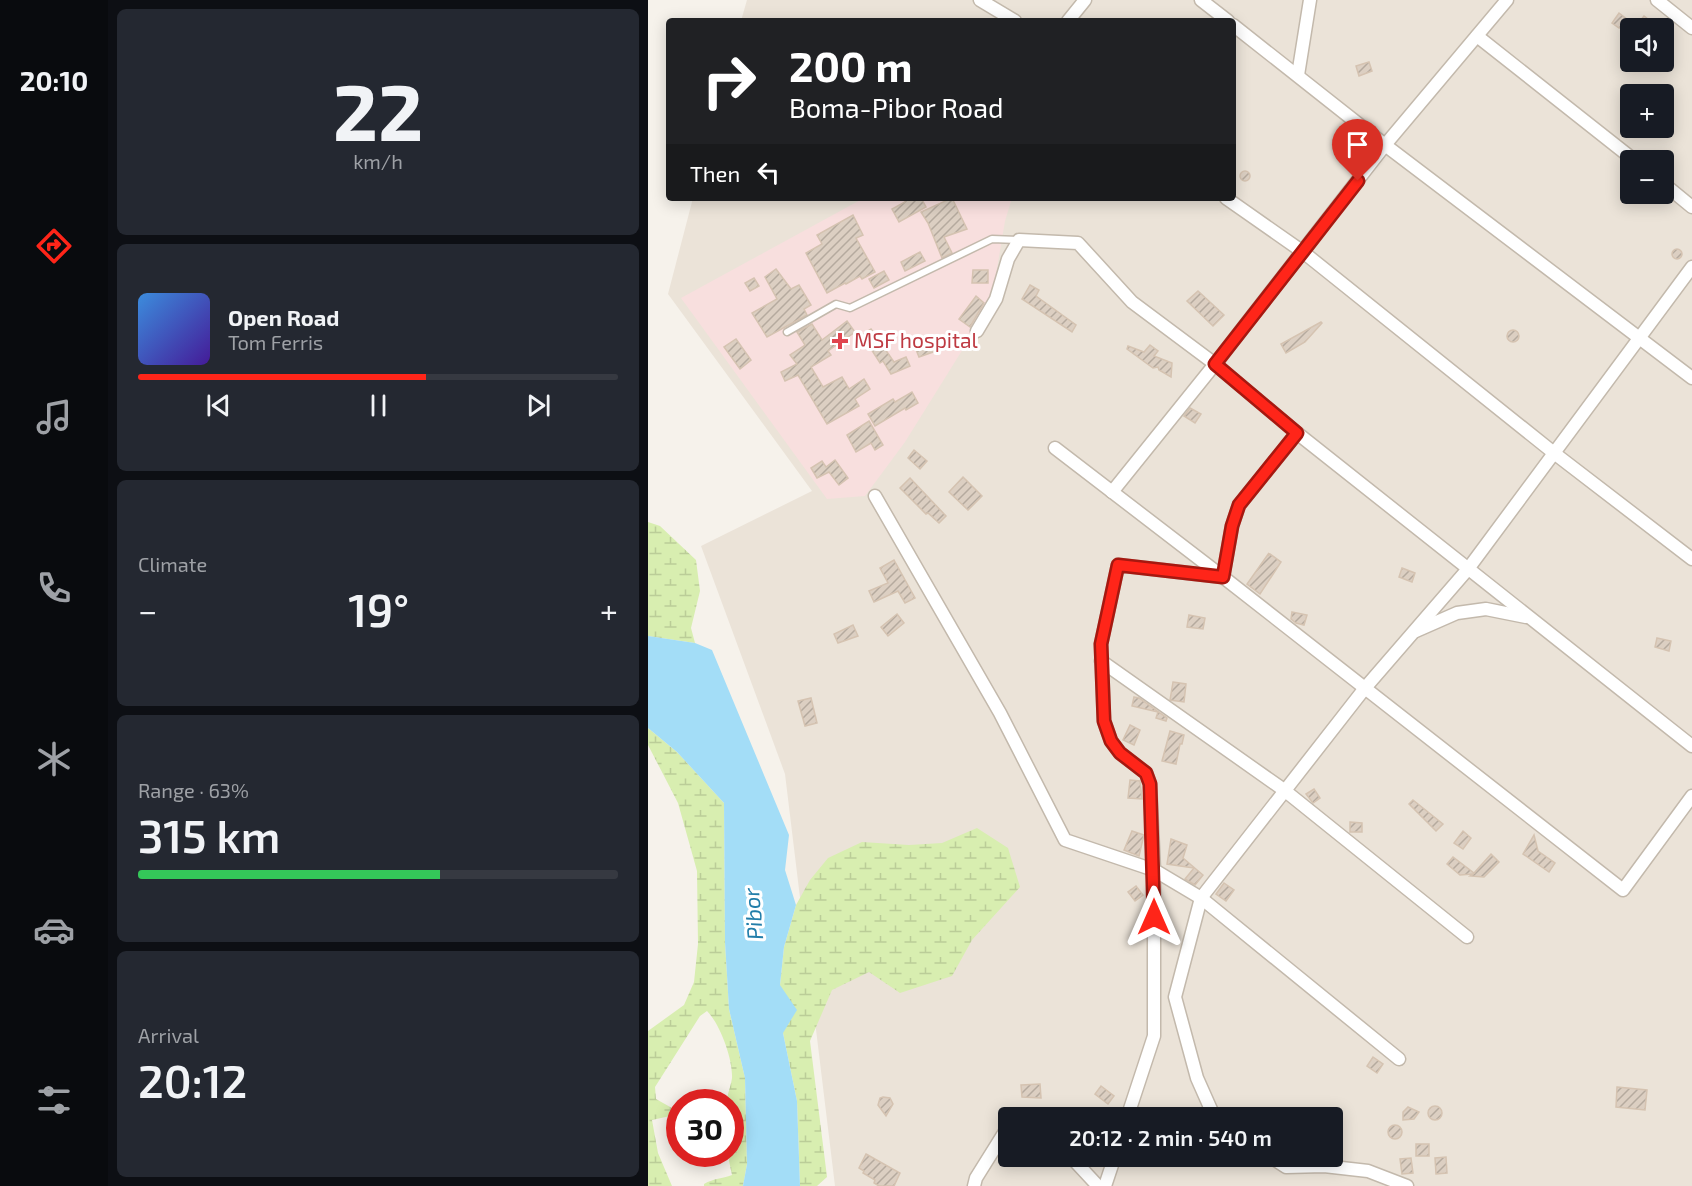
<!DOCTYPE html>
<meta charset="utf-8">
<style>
body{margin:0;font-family:"Exo 2",sans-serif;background:#242831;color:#f1f3f6;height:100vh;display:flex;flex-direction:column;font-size:22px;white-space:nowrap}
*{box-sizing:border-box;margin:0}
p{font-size:20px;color:#9ea1a6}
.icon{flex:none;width:33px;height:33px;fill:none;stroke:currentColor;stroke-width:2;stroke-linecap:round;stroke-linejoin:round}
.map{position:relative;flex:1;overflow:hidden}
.side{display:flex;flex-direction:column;gap:9px;padding:9px;background:#0d0f14;width:540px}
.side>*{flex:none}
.banner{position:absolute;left:18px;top:18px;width:570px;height:183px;border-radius:6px;box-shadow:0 3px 15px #0003;background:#202124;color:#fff;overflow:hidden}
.tools{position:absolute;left:972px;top:18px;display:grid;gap:12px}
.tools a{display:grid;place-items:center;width:54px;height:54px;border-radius:6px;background:#171b24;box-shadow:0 3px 15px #0003;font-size:30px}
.speed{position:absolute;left:18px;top:1089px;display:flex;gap:12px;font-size:30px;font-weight:700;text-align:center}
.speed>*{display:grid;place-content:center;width:78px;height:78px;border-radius:50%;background:#171b24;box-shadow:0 3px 15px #0003;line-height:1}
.speed .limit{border:9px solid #d22;background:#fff;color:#111}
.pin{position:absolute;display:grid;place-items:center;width:51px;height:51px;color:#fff;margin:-62px -26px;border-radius:50% 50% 50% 0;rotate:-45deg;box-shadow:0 0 6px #0007}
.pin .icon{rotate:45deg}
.me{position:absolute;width:66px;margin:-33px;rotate:0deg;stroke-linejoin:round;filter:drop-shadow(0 0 4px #0008)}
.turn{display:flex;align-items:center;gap:21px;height:126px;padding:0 24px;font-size:27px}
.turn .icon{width:78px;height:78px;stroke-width:2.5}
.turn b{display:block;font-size:42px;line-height:51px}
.then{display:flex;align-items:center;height:57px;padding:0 24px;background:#0003;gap:12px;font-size:22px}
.big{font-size:45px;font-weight:600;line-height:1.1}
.side .widget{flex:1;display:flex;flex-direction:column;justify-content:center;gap:9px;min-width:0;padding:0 21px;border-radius:9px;background:#242831}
.side .dial{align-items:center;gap:0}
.dial b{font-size:78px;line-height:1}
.song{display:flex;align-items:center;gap:18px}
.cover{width:72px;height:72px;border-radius:9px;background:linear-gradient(135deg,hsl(210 70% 55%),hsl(260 70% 35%))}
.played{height:6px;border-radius:3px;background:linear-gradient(90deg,#ff2519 60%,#363941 60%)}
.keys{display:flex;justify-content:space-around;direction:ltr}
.heat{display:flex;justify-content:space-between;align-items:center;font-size:33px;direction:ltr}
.charge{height:9px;border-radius:4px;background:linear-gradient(90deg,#34c759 63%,#363941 0)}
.trip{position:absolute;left:350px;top:1107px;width:345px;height:60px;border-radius:6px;background:#171b24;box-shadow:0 3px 15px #0003;font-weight:600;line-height:60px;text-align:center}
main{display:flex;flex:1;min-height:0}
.tab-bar{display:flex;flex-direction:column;width:108px;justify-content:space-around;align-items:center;background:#090b0e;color:#9ea1a6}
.tab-bar .icon{width:42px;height:42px}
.tab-bar .selected{color:#ff2519}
.tab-bar b{font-size:27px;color:#f1f3f6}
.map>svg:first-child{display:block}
</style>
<main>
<nav class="tab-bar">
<b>20:10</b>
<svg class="icon selected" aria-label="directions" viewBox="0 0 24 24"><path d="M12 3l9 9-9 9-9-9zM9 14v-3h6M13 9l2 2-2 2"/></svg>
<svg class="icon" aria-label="music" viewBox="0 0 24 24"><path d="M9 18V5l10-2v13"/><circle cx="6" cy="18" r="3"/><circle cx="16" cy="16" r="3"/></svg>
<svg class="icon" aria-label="phone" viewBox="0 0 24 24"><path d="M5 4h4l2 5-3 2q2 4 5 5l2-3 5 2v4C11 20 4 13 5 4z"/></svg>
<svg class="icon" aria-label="climate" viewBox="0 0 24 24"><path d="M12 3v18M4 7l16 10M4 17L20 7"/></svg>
<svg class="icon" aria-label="car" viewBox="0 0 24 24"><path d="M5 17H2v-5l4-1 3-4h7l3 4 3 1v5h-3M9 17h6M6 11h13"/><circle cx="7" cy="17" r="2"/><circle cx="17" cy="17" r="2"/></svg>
<svg class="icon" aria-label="filters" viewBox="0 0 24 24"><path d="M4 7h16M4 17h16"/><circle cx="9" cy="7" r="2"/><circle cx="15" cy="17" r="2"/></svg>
</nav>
<section class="side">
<div class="widget dial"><b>22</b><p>km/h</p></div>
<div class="widget">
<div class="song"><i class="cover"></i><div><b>Open Road</b><p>Tom Ferris</p></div></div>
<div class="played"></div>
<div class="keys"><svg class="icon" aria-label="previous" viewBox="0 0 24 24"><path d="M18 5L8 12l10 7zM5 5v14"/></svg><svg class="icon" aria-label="pause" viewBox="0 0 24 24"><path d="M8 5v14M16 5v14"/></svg><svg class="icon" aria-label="next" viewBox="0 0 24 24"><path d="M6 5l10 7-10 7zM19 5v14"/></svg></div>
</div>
<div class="widget"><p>Climate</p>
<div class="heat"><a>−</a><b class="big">19°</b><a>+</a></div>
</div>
<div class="widget"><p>Range · 63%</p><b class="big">315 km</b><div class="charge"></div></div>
<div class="widget"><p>Arrival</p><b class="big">20:12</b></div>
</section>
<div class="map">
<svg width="1044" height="1186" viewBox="0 0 1044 1186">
<defs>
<pattern id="wetland-marsh" width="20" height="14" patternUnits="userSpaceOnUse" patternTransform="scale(1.5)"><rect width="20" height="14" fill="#d8eeb0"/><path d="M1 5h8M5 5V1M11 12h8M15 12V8" fill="none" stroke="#bbcd98"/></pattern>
<pattern id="building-hatch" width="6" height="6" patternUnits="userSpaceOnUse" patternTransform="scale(1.5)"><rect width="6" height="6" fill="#dccfc2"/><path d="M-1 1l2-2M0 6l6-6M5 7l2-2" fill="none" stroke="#b5aa9e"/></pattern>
</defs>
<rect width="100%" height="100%" fill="#f6f2eb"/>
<path fill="#ebe3d8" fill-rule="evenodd" d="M99 0H1044V1186H187L137 774 53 546 164 491 20 294 45 198H585V21H93ZM982 28H1016V62H982ZM982 94H1016V128H982ZM982 160H1016V194H982ZM360 1118H684V1156H360Z"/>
<path fill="#f8dfde" d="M216 198H364L357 221 343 304 257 442 217 496 179 499 33 298Z"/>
<g fill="url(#wetland-marsh)">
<path d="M0 522 12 526 48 560 52 591 43 628 47 643 0 636Z"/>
<path d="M0 728 29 752 76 803 77 942 81 1009 97 1078 99 1164 95 1186H56V1184C66 1178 74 1179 84 1175L81 1161 82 1102H79C79 1094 83 1086 84 1078 85 1059 72 1024 59 1011L52 1016 7 1087 8 1099 31 1112V1114L4 1120 10 1153 24 1186H0V1031L36 1005 46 982 50 944 49 871 30 803 0 745Z"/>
<path d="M329 828 360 848 372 887 324 940 304 976 252 993 221 972 184 990 162 1041 179 1177 169 1186H152L149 1101 135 1033 132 985 136 947 148 905 162 880 180 858 214 842 261 845 294 843Z"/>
</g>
<path fill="#a3ddf7" d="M0 636 47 643 64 650 141 835 137 870 148 905 136 947 132 985 149 1010 135 1033 149 1101 152 1186H95L99 1164 97 1078 81 1009 77 942 76 803 29 752 0 728Z"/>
<g fill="url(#building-hatch)" stroke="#d5c3b1" stroke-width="1.5">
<path d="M971 13 988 26 996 16 1004 22 998 28H971L964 23Z"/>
<path d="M721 62 724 71 711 76 708 66Z"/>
<circle cx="597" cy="176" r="5"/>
<path d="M255 198H273L278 207 251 222 244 209 257 202Z"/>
<path d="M304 198 319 229 296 237 304 253 294 258 280 223 273 212Z"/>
<path d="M205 215 215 235 208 238 227 272 214 279 212 276 198 284 197 283 179 293 158 253 174 244 169 235Z"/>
<circle cx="1029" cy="254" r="5"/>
<path d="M272 252 277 261 257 271 253 262Z"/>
<path d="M128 269 143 289 151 285 163 305 156 309 159 315 119 337 104 313 129 299 117 277Z"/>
<path d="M325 270H340V283H324Z"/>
<path d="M236 271 241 280 226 288 221 279Z"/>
<path d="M106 278 111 286 102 291 97 283Z"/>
<path d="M382 285 391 290 388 296 428 325 424 332 374 299Z"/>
<path d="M550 291 576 315 565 326 539 301Z"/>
<path d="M328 296 336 303 322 327 311 319Z"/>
<path d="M199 321 207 332 180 351 183 355 163 367 175 387 194 377 201 389 216 379 222 389 207 399 211 406 179 424 150 375 137 381 133 372 149 364 142 355 157 345 149 332 164 324 174 340Z"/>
<path d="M673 322 674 323 657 342 638 353 633 344Z"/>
<path d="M223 329 246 362 258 357 262 366 243 374 235 361 232 363 214 335Z"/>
<circle cx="865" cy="336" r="6"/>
<path d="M88 339 103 360 92 369 76 347Z"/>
<path d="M284 341 288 351 271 357 267 347Z"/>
<path d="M502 345 510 351 506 356 524 363 523 377 511 370 510 367 505 368 479 349 480 346 496 352Z"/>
<path d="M264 392 270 403 258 410 257 408 227 426 220 414 245 399 247 402Z"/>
<path d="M542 408 553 414 547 423 536 416Z"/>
<path d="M221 421 235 445 227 450 223 443 208 452 199 435Z"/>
<path d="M266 450 279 461 272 469 260 458Z"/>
<path d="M187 460 200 478 191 485 181 472 169 478 163 468 174 461 178 467Z"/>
<path d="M315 477 334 496 320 510 301 492Z"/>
<path d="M262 478 298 516 291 523 280 513 278 514 252 488Z"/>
<path d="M621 553 620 556 622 554 633 562 612 594 599 584Z"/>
<path d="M246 560 267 598 257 603 250 591 226 602 221 591 240 583 232 568Z"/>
<path d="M754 568 767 573 764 582 751 577Z"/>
<path d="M644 612 659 615 656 625 648 623 643 619Z"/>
<path d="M249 614 256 623 240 636 233 627Z"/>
<path d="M541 615 557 618 555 629 539 627Z"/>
<path d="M205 625 210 636 190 643 186 634Z"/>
<path d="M1009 638 1023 641 1021 651 1007 647Z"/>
<path d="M525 682 538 684 536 702 522 700Z"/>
<path d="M486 697 491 698 519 718 518 721 508 718 510 712 484 706Z"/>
<path d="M163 698 169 723 157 726 150 701Z"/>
<path d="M482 725 492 730 486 745 475 740Z"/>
<path d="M522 731 536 735 534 744H532L528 764 514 761Z"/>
<path d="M482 780 492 781 494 799 480 798Z"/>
<path d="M666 789 672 798 665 803 658 794Z"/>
<path d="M765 800 795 824 788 831 761 804Z"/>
<path d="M702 822 714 823V832H702Z"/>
<path d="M484 831 496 835 491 856 476 850Z"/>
<path d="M815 831 823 838 815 849 806 843Z"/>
<path d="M886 835 890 851 907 863 901 872 875 854Z"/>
<path d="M523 839 539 845 535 858 555 875 547 885 537 879 546 868 519 864Z"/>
<path d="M843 854 851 862 836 877 822 876 825 874 812 875 799 864 805 857 826 873Z"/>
<path d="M576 883 586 890 578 901 568 894Z"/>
<path d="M488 886 495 895 487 901 480 892Z"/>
<path d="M725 1057 735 1064 729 1073 719 1066Z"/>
<path d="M392 1084 393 1098 374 1097 373 1085Z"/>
<path d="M453 1086 466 1096 460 1104 447 1094Z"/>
<path d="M969 1087 999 1090 997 1110 968 1107Z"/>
<path d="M235 1097 242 1098 245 1104 238 1116 230 1105 232 1098Z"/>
<circle cx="787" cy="1113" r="7"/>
<path d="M760 1107 771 1112 766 1119 755 1120V1112Z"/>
<circle cx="747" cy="1132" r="7"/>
<rect x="768" y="1144" width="13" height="12"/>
<path d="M218 1154 252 1173 246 1186H231L226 1183 227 1180 215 1173 216 1171 211 1168Z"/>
<path d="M798 1157 799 1173 788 1174 787 1158Z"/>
<path d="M763 1158 765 1173 754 1174 752 1159Z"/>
</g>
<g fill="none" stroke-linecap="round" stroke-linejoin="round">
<defs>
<path id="service" d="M139 332 188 304 202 308 344 239 370 240"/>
<g id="minor">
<path d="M332 0 367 21"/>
<path d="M553 0 580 21"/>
<path d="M1009 0 1044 28"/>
<path d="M420 21 437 0"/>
<path d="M585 25 737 145 1044 378"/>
<path d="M829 36 986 160"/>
<path d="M650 75 662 0"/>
<path d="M1016 184 1044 207"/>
<path d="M578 198 655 252 906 453 1044 559"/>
<path d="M329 331 348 299 360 259 371 240 430 243 484 302 567 364 649 433 1044 746"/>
<path d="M407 448 575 577 975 890 1044 796"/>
<path d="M464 492 567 364 737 145 859 0"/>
<path d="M227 496 352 713 417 840 506 870 553 898 751 1059"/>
<path d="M768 631 809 613 838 609 878 617"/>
<path d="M453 661 636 790 819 937"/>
<path d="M479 1118 506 1036V870L502 784 498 773 472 753 463 741 456 721 453 644 470 565 575 577 584 526 591 505 649 433"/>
<path d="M570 1118 565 1114 549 1078 527 997 553 898 717 688 820 569 1044 267"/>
<path d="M422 1156 450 1186"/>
<path d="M621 1156 638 1167 676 1166 720 1171 759 1186"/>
<path d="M326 1186 328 1178 358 1130H360"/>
<path d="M457 1186 467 1156"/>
</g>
</defs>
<use href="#service" stroke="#c3b9ac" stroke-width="9"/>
<use href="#minor" stroke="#c3b9ac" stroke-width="15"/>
<use href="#service" stroke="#fff" stroke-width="6"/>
<use href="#minor" stroke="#fff" stroke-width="12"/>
</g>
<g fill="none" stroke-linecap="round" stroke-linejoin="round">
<defs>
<path id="route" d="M506 917 502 784 498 773 472 753 463 741 456 721 453 644 470 565 575 577 584 526 591 505 649 433 567 364 710 181"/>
</defs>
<use href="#route" stroke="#a61810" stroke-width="15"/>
<use href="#route" stroke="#ff2519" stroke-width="10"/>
</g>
<path fill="#e0444e" stroke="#fff" stroke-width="2" d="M189 332h6v6h6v6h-6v6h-6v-6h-6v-6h6z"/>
<g text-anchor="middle" stroke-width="6" stroke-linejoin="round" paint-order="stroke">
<g font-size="21" fill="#be3a42" stroke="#fff" text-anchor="start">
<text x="206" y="348">MSF hospital</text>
</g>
<g font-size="22" font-style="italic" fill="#217da9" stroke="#fff">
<text transform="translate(105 914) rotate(-95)" y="8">Pibor</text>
</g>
</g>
</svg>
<div class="tools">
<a><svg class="icon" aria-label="sound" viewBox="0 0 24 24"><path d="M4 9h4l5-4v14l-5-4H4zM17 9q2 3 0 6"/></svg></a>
<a>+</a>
<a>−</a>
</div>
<div class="speed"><div class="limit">30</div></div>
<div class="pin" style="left:710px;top:181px;background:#d93025"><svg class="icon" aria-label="arrive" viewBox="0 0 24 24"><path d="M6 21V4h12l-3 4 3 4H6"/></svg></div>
<svg class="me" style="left:506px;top:917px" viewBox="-20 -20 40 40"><path d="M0-17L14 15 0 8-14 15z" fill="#ff2519" stroke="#fff" stroke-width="4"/></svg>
<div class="trip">20:12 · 2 min · 540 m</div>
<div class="banner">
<div class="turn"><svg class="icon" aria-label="right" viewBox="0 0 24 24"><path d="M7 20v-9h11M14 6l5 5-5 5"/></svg><div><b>200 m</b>Boma-Pibor Road</div></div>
<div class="then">Then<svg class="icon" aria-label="left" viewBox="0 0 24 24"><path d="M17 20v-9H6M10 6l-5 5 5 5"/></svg></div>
</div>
</div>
</main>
